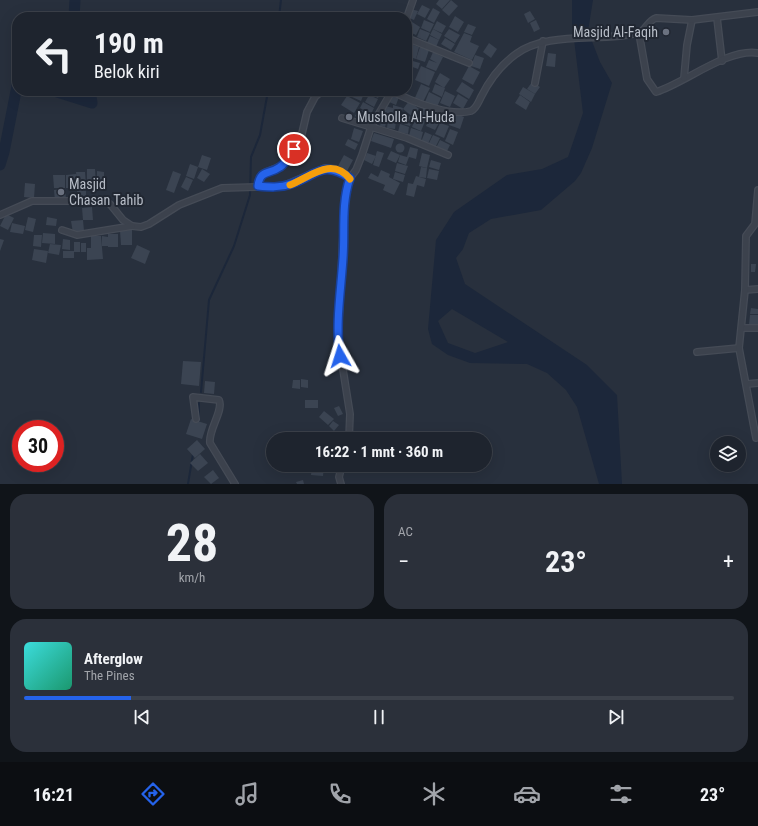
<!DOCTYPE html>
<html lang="id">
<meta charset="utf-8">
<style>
body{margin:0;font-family:"Roboto Condensed",sans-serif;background:#2b303a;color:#f1f3f6;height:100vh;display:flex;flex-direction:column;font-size:15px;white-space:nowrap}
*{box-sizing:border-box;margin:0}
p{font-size:13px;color:#a1a4aa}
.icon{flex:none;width:22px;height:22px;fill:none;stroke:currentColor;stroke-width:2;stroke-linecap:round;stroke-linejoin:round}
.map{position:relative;height:484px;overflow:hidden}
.drawer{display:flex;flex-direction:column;gap:10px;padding:10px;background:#101419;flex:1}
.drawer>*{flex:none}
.guide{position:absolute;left:12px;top:12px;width:400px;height:84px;border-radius:16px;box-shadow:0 4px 16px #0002,0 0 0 1px #3c414a;background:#1e242e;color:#f1f3f6;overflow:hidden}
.tools{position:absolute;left:710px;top:436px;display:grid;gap:8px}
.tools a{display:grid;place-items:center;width:36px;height:36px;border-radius:50%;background:#1e242e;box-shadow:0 4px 16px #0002,0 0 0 1px #3c414a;font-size:20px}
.speed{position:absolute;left:12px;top:420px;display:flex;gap:8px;font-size:20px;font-weight:700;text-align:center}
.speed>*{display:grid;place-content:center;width:52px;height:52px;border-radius:50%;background:#1e242e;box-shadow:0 4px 16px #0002,0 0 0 1px #3c414a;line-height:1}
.speed .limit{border:6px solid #d22;background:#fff;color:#111}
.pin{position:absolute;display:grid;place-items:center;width:34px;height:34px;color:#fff;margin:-17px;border:2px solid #fff;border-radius:50%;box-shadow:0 1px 4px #0007}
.me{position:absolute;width:44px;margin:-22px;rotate:354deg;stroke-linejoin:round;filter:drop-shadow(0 0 3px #0008)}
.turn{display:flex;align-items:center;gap:14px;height:84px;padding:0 16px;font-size:18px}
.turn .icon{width:52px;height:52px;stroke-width:2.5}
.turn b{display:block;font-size:28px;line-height:34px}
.big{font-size:30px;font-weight:700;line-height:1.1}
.drawer .tile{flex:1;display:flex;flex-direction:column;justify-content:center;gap:6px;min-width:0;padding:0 14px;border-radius:16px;background:#2b303a}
.drawer .dial{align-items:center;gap:0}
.dial b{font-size:52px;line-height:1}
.song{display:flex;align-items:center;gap:12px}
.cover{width:48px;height:48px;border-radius:6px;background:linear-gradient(135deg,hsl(180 70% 55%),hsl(160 70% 35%))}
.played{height:4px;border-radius:2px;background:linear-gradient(90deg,#2563eb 15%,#3c414a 15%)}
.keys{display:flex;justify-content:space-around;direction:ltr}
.heat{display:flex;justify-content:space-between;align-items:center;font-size:22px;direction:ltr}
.drawer .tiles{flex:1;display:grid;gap:10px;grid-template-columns:1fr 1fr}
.tile:last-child{grid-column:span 2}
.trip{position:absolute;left:266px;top:432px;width:226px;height:40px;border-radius:20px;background:#1e242e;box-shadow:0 4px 16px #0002,0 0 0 1px #3c414a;font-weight:700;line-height:40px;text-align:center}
.dock{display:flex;height:64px;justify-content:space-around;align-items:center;background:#0c0e12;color:#a1a4aa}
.dock .icon{width:28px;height:28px}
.dock .current{color:#2563eb}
.dock b{font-size:18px;color:#f1f3f6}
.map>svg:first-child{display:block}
</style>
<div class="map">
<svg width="758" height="484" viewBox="0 0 758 484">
<rect width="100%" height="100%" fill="#28303d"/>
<path fill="#1c273a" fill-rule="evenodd" d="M572 0H593L588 31 600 62 612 83 592 148 581 173 575 181 541 210 491 219 469 233 463 249 456 258 465 284 587 365 617 395 622 484H599L577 407 566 390 547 373 527 364 470 363 448 355 432 344 428 329 436 240 454 212 507 175 542 169 568 157 583 113 572 23ZM452 309 508 342 475 353 448 343 438 321Z"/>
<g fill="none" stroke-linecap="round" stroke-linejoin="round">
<g stroke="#1c273a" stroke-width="2">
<path d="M279 17 281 0"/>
<path d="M201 392 209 300 234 246 250 195 251 157 260 135 268 91"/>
<path d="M199 424V403"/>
<path d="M188 484 193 454"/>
</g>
<g stroke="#1c273a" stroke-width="11">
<path d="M74 17 75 0"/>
<path d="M54 91 92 103 90 91"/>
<path d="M0 165 4 152 17 86"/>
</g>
</g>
<g fill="#3b4452">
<path d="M439 0H450L442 9 436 4Z"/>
<path d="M451 0 458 6 449 16 442 10Z"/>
<path d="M422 5 430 9 425 18 417 14Z"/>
<path d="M433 8 440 12 434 23 427 19Z"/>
<path d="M411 9 418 11 414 20 407 17Z"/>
<path d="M530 11 535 19 528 23 524 14Z"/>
<path d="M455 16 464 22 458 32 449 27Z"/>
<path d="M424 20 434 24 430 32 421 28Z"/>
<path d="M536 20 540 29 534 32 530 23Z"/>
<path d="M437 21 446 26 442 33 433 29Z"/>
<path d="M412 22 420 27 416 35 407 31Z"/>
<path d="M468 24 476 27 472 35 464 32Z"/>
<path d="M420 29 430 33 426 41 417 37Z"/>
<path d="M433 29 442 34 439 40 430 35Z"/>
<path d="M449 29 460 35 455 43 444 36Z"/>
<path d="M464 33 472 36 470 42 479 46 472 60 454 52Z"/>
<path d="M430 36 439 40 436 47 427 43Z"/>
<path d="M445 38 455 44 451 50 441 44Z"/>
<path d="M489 43 497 49 491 58 483 52Z"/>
<path d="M411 44 419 47 416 59 407 56Z"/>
<path d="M420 47 429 50 425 62 416 59Z"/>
<path d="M433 52 443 57 436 71 426 67 429 60 437 63 430 59Z"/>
<path d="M548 53 556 54 555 67 546 66Z"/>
<path d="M475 55 484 58 480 69 471 66Z"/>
<path d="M409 60 420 63 418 69 407 65Z"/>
<path d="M421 66 435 72 429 86 415 80Z"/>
<path d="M469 66 480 72 473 85 462 79Z"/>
<path d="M407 72 413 74 409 86 407 85Z"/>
<path d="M440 73 450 79 444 88 435 82Z"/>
<path d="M462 82 474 90 469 99 456 91Z"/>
<path d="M532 82 540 87 535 94 527 89Z"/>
<path d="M421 84 430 88 422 104 414 100Z"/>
<path d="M435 84 445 88 442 97 432 92Z"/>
<path d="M523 87 535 94 531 102 519 94Z"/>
<path d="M345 91H354L351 96 344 93Z"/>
<path d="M355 91H365L361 101 352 97Z"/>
<path d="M368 91H382L378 98 367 93Z"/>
<path d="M445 91 455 96 450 107 440 103Z"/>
<path d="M429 92 441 98 437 107 425 102Z"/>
<path d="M392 94 399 97 396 105 389 102Z"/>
<path d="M458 94 468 100 463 109 453 103Z"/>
<path d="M369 95 378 99 374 107 365 102Z"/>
<path d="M520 95 530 102 526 110 515 103Z"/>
<path d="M347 96 360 103 354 113 341 105Z"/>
<path d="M409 101 419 109 413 117 403 109Z"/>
<path d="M363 102 374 108 371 114 360 108Z"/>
<path d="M393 105 403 108 401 115 413 117 410 126 400 123 401 120 383 114 385 106 393 108Z"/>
<path d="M423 108H431L430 116H423Z"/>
<path d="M359 109 370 114 366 122 355 116Z"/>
<path d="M454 113 464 117 460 129 449 125Z"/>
<path d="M432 114 441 119 435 130 426 126Z"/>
<path d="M417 115 426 119 421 131 412 127Z"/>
<path d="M382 117 387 118 385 127 380 126Z"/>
<path d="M388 120 396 121 395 129 387 128Z"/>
<path d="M440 123 449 126 444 138 435 134Z"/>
<path d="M400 124 409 127 408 134 398 132Z"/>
<path d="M354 128 363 131 359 142 351 139Z"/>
<path d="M411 128 423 132 421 140 409 136Z"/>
<path d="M450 129 458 132 453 145 445 141Z"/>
<path d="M425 132 432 135 428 144 421 142Z"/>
<path d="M374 133 394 139 391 148 371 141Z"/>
<path d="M433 135 440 138 435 148 428 145Z"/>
<path d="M348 139 358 144 355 150 345 145Z"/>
<path d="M440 140 450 145 446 153 436 148Z"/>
<circle cx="400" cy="148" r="4.5"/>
<path d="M410 147 418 149 416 159 409 157 406 165 398 162 400 155 407 157Z"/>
<path d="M377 151 384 153 379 167 373 165Z"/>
<path d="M391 151 400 155 396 163 387 159Z"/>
<path d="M367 153 376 156 372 164 364 160Z"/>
<path d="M422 153 430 155 427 168 419 166Z"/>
<path d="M202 155 211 158 207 170 198 167Z"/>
<path d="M344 155 353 160 347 171 338 166Z"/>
<path d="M431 160 441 163 439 170 429 167Z"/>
<path d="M397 163 408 166 405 174 395 171Z"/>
<path d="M190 164 198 167 194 179 186 176Z"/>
<path d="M421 167 427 168 426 178 419 177Z"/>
<path d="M87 169H95L96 187H87Z"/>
<path d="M202 169 210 174 204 182 197 178Z"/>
<path d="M429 169 439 171 437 180 427 178Z"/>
<path d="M381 170 390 174 389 177 400 183 394 195 383 190 385 185 368 178 371 173 378 177Z"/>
<path d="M97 171 104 172V188H97Z"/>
<path d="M173 171 181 174 174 193 166 190Z"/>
<path d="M76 172H85L86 186H77Z"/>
<path d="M395 172 405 175 403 182 393 179Z"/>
<path d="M76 174V188H66V175Z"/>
<path d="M53 175H65V188H54Z"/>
<path d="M416 176 426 179 424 187 417 185 414 197 406 195 408 183 413 184Z"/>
<path d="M186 177 193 180 188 191 181 187Z"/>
<path d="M25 183 35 184 34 198 24 197Z"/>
<rect x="77" y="187" width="9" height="10"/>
<path d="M65 189 66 199 55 201 54 190Z"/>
<path d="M92 207 93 220H83L82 208Z"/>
<path d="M6 214 14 218 8 230 0 226Z"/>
<path d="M28 217 36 219 33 232 25 230Z"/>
<path d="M47 217 57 219 56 226 46 225Z"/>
<path d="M83 220 84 231 73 233 71 221Z"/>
<path d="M12 223 25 226 23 234 10 232Z"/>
<path d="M132 229V245H121L120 230Z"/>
<path d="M43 233 55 234V244L42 243Z"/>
<rect x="108" y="234" width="10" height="13"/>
<path d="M34 235H42L41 247 33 246Z"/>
<path d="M91 236H101L103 259 87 260V248H91Z"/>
<path d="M102 236 108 237V246H102Z"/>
<path d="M0 239 4 240 0 251Z"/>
<path d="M63 239 70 240V250L62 249Z"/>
<path d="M74 242H80V252H74V258H63V251H74Z"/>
<rect x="81" y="243" width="5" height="9"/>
<path d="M50 244 61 245 59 255 48 253Z"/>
<path d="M137 245 150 251 145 264 131 258Z"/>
<path d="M34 249 48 251 46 263 32 260Z"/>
<path d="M751 264H756L755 272H751Z"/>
<path d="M751 308 758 309V314H750Z"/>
<path d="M750 315H758V326L749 325Z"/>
<path d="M183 361 201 362 199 386 181 384Z"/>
<path d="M301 379 308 380V388L301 387Z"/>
<path d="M293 380H300V389L292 388Z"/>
<path d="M205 381 215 382 214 394 204 393Z"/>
<rect x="305" y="400" width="13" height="8"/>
<path d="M339 406 343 414 338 416 334 408Z"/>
<path d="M324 411 334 419 328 425 319 417Z"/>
<path d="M191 419 207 424 202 439 186 434Z"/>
<path d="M333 421 339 425 334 431 329 426Z"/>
<path d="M316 431 327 432 326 439H316Z"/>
<rect x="303" y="435" width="10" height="4"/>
<path d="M197 440 205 449 195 458 187 449Z"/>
<path d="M200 454 208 463 198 471 190 463Z"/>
<path d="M312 465 324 466 323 476 311 475Z"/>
<path d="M213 470 219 478 211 484 204 477Z"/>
<path d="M303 480 304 484H297L296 482Z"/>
</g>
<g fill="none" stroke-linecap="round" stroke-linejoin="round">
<defs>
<g id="street">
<path d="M407 17 413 0"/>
<path d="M717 18 722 61"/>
<path d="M639 33 647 79 656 92C685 83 727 48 758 53"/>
<path d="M407 38 469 63"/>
<path d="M684 78 687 45 692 20"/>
<path d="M535 83 543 41"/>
<path d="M342 118 407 138 448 155"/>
<path d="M258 186 261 177 264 173 281 166 300 142 307 112 315 97 322 91"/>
<path d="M0 215 32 201H102L110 204 123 220 132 226 141 227 149 224 179 205 222 188 283 186 325 168 335 169 350 178"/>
<path d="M62 230 77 235 132 226"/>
<path d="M745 290 758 289"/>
<path d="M742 328H758"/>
<path d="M697 352 739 348"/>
<path d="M747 384 758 383"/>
<path d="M196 419 193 397 219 400C224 410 208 430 210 443L235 484"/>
<path d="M756 438 739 348 745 290 746 236 755 224 758 190"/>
<path d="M349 439 350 414 338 338 345 195 350 178 356 170 362 155 371 127 392 91C410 101 450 117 471 111 476 109 479 101 481 97 489 81 502 64 516 54 546 31 601 42 638 33 646 31 647 21 656 18L692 20 758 12"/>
<path d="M341 484 339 477 342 465"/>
</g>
</defs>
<use href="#street" stroke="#454b56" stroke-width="8"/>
<use href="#street" stroke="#3c424d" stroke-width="5.5"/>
</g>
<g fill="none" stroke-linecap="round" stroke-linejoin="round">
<defs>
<path id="route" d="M294 149C290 155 286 163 280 167 269 175 260 169 258 186 269 187 280 188 291 184 317 175 322 160 350 178 341 204 345 231 343 258 341 290 335 325 340 356"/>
</defs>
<use href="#route" stroke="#184099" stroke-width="10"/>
<use href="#route" stroke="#2563eb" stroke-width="7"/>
<path stroke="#f59e0b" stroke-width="7" d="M290 185C310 177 332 156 350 179"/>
</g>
<g fill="#6b7280" stroke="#212732" stroke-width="1.5">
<circle cx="666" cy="32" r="4"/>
<circle cx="349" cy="117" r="4"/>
<circle cx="61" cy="192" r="4"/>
</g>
<g text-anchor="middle" stroke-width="4" stroke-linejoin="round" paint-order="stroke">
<g font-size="14" fill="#b8bec8" stroke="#212732" text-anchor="start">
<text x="658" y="37" text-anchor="end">Masjid Al-Faqih</text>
<text x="357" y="122">Musholla Al-Huda</text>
<text x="69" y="189">Masjid<tspan x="69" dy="16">Chasan Tahib</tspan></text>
</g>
</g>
</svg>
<div class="tools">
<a><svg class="icon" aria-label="layers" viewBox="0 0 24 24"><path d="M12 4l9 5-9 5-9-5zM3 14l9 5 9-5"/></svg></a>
</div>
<div class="speed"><div class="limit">30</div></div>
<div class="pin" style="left:294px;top:149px;background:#d93025"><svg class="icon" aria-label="arrive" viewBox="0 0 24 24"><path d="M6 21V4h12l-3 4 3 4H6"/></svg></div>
<svg class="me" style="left:340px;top:356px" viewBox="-20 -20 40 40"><path d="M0-17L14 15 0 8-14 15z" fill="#2563eb" stroke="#fff" stroke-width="4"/></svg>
<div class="trip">16:22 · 1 mnt · 360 m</div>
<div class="guide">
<div class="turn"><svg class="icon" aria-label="left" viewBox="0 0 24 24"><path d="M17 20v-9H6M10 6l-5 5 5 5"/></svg><div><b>190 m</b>Belok kiri</div></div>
</div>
</div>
<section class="drawer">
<div class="tiles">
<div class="tile dial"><b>28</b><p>km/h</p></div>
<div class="tile"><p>AC</p>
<div class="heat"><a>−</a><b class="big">23°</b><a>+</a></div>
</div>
<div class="tile">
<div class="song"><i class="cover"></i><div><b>Afterglow</b><p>The Pines</p></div></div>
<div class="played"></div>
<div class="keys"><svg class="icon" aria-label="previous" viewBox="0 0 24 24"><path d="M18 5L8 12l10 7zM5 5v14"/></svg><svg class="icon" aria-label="pause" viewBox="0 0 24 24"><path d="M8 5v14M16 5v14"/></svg><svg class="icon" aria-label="next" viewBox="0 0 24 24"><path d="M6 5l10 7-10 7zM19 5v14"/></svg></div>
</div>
</div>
</section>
<nav class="dock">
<b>16:21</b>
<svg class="icon current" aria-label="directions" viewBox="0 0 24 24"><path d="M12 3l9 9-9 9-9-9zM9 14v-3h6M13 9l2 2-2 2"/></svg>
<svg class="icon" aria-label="music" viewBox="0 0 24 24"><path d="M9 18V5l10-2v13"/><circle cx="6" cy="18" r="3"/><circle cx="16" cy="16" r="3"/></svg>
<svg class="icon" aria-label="phone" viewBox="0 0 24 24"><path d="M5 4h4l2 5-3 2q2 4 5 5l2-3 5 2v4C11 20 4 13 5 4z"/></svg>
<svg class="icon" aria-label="climate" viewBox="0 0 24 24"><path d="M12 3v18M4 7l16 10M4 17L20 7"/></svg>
<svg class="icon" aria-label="car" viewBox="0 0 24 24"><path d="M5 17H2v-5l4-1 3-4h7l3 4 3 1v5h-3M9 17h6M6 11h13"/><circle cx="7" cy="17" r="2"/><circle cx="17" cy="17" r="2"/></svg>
<svg class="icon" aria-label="filters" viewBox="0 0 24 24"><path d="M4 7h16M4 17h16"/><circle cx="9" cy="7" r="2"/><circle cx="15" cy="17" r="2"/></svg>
<b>23°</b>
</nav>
